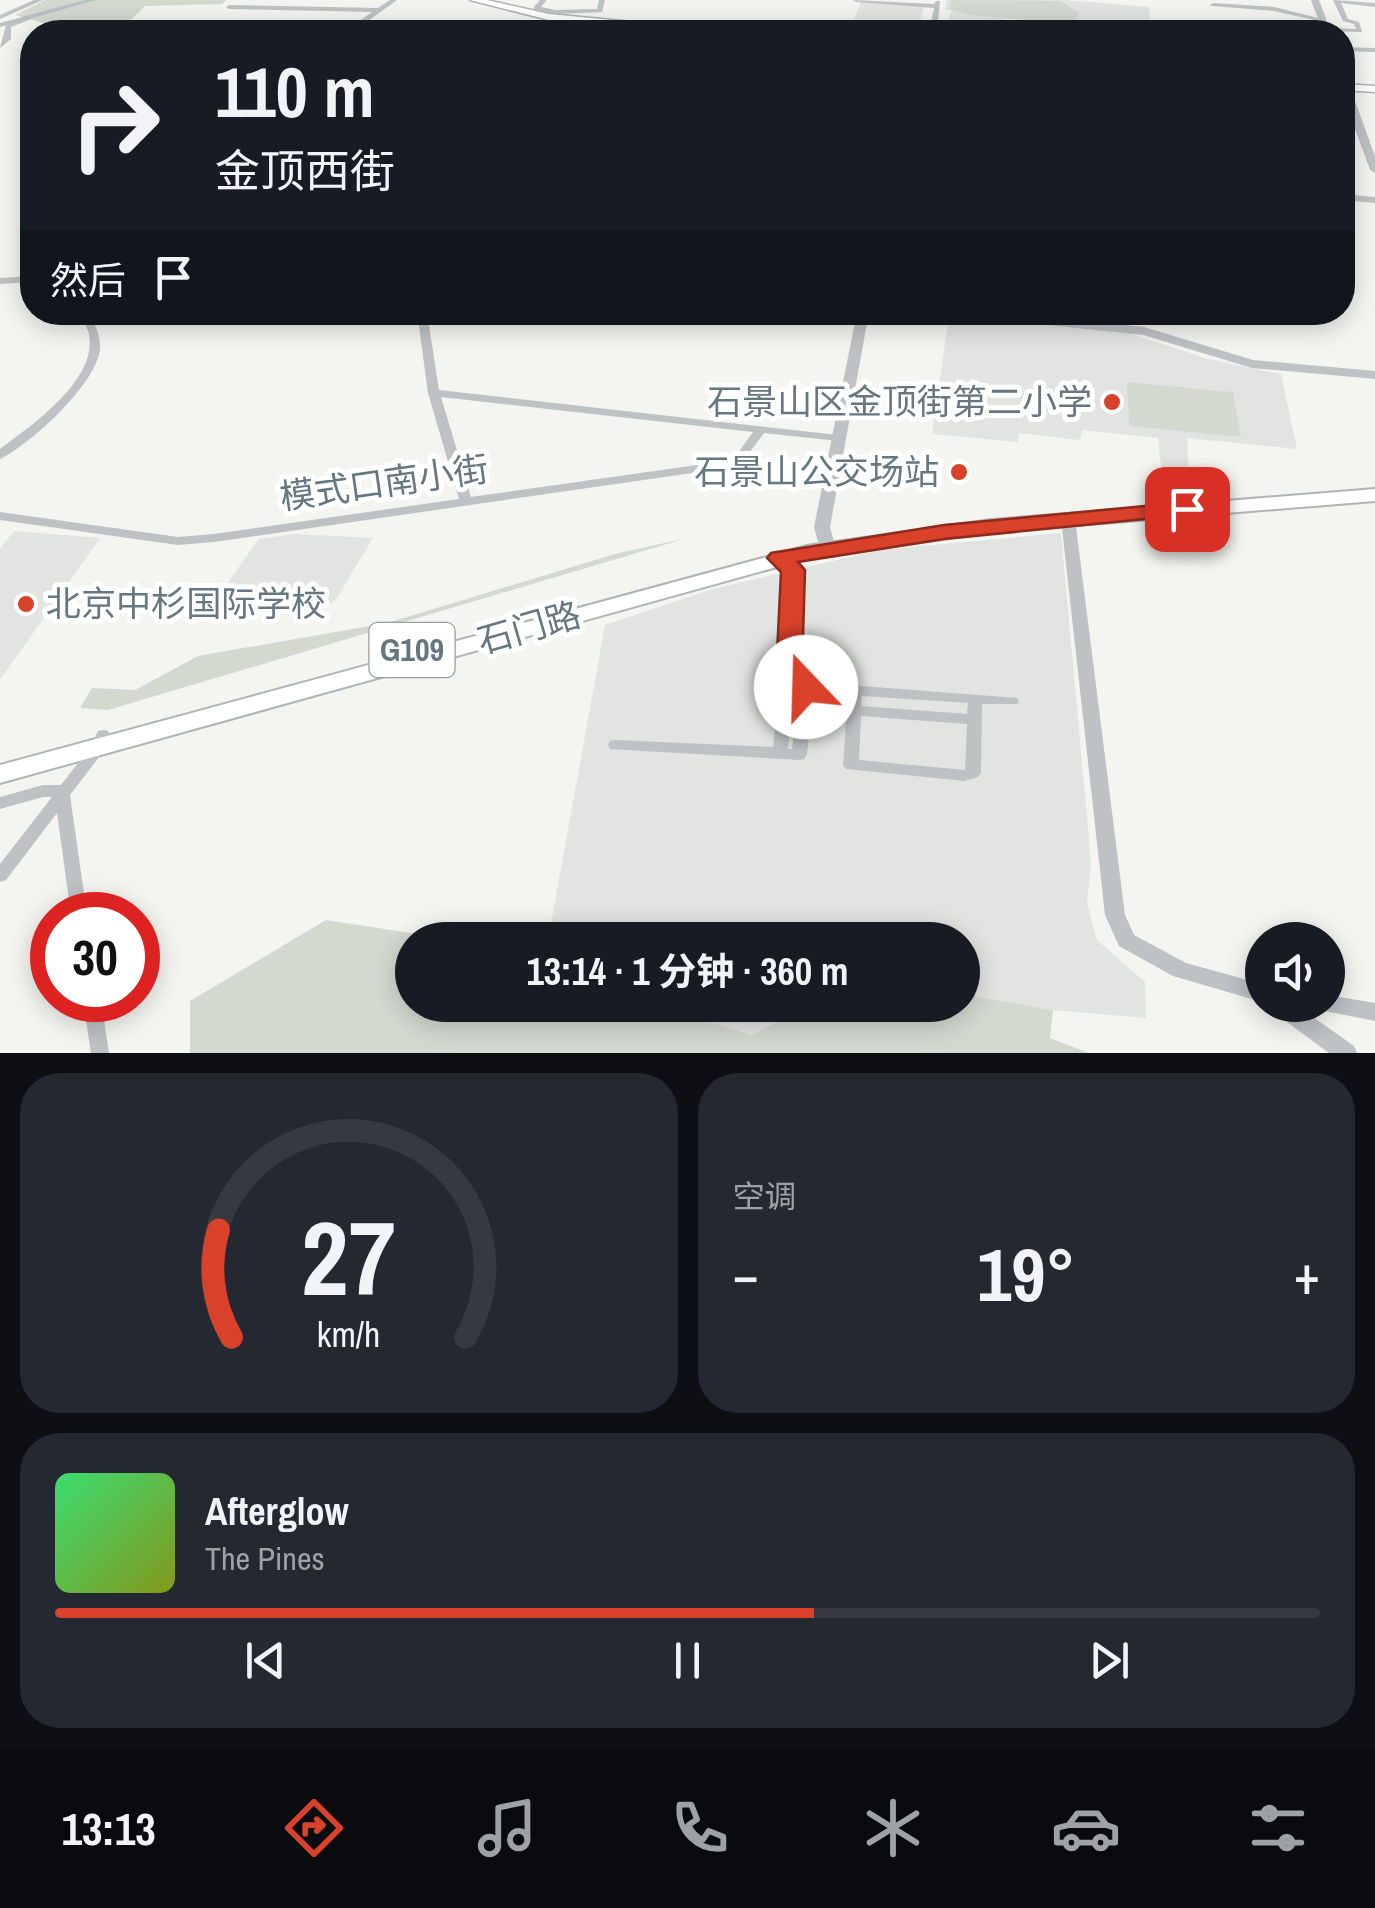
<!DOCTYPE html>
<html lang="zh">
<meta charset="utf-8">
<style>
body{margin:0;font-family:"Archivo Narrow","Noto Sans SC",sans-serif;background:#242831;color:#f1f3f6;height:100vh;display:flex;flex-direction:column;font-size:38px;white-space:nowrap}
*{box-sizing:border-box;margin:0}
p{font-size:32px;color:#9ea1a6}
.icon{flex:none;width:55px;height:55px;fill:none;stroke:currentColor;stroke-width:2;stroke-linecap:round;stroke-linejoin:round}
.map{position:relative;height:1053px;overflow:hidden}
.side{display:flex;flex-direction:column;gap:20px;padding:20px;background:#0d0f14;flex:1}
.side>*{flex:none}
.top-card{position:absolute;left:20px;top:20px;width:1335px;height:305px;border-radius:40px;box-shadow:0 5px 25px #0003;background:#171b24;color:#f1f3f6;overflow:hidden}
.fabs{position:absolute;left:1245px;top:922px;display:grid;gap:20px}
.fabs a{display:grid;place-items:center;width:100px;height:100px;border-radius:50%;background:#171b24;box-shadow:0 5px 25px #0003;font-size:50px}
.speed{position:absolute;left:30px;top:892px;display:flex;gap:20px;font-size:50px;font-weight:700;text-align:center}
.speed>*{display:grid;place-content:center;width:130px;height:130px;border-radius:50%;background:#171b24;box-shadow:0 5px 25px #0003;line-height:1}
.speed .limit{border:15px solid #d22;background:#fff;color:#111}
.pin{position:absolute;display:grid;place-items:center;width:85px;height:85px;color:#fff;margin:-42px;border-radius:20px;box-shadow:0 5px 15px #0006}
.me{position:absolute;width:110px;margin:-55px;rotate:339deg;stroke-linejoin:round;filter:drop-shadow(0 0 8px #0008)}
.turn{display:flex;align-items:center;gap:35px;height:210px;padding:0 30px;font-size:45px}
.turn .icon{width:130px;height:130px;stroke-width:2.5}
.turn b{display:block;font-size:70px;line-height:85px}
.then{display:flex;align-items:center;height:95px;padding:0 30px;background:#0003;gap:20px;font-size:38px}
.big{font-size:75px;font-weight:700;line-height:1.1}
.side .card{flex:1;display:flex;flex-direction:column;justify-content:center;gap:15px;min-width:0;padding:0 35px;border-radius:40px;background:#242831}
.side .dial{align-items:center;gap:0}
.dial svg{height:260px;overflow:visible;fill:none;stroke:#363941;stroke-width:7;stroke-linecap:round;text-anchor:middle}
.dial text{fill:#f1f3f6;stroke:none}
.song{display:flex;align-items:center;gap:30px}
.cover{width:120px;height:120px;border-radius:15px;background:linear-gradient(135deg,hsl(140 70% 55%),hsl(70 70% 35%))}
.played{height:10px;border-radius:5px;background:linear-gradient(90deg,#da412b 60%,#363941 60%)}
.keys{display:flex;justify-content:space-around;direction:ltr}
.heat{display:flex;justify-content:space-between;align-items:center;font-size:55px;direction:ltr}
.side .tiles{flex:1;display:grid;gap:20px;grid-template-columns:1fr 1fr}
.card:last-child{grid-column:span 2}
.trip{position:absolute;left:395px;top:922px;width:585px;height:100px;border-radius:50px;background:#171b24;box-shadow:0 5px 25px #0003;font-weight:700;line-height:100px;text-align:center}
.tabs{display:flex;height:160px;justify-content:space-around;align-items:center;background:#090b0e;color:#9ea1a6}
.tabs .icon{width:70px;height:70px}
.tabs .on{color:#da412b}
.tabs b{font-size:45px;color:#f1f3f6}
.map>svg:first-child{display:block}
</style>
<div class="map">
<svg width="1375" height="1053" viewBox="0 0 1375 1053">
<rect width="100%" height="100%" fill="#f4f4f1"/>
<g fill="#e2e4e2">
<path d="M947 0H1066L1149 7 1150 29 1004 19 1002 32H945L951 11 945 9Z"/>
<path d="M861 2 924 6 917 32H849Z"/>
<path d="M949 316 1125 332 1208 359 1281 374 1297 449 1187 438 1189 481 1163 484 1158 438 1082 430 1080 440 1019 433 1018 442 932 434Z"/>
<path d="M14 531 100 538 0 680V549Z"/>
<path d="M1061 533 1091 861 1087 903 1097 940 1145 982 1146 1018 1053 1010 963 994 962 940H548L605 625 713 589 880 550Z"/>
<path d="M294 534 373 538 336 599 320 611 218 596 259 539Z"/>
<path d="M655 1005H809L752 1035Z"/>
</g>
<g fill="#d4d9d0">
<path d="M45 0H226L222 4 145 6 129 22 48 24 15 15Z"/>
<path d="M952 0 1060 1 1078 12 1077 19 1063 23 971 15 950 9Z"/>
<path d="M1127 382 1233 392 1241 437 1129 426Z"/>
<path d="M687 538 108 710 80 708 92 688 135 690 198 656 387 623 615 554Z"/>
<path d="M326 920 456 940H412V1005H655L752 1035 809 1005H962L963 994 1053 1010 1050 1038 1089 1053H190V1001Z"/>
</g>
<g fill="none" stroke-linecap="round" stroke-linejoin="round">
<path fill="#b4c2c5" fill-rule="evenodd" d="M85 0H96L0 27V23Z"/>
<defs>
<g id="secondary">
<path d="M470 0H487L549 14 706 29 711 32H680L549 20Z"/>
<path d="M1342 84 1375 86V92L1342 90Z"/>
</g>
<path id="trunk" d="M1375 489V501L992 532 809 558 0 783V765L807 546 992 520Z"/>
</defs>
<use href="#secondary" stroke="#aeb4b8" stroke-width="3"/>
<use href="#trunk" stroke="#afb4b6" stroke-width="4"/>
<g fill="#bec2c5" fill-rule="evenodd">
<path d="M34 0H43L0 19V15Z"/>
<path d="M390 0H397L368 21 471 30 475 32H453L363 24 351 32H344L372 12 229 9 226 7 229 5 378 8Z"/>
<path d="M540 0H547L541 7 555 10 597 9 599 0H605L602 12 555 14 534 9V7Z"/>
<path d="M853 0 934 4 936 1H940L937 32H929L934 8 856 2Z"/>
<path d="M1333 0 1375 3V7L1341 3 1348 19 1359 22 1362 32 1324 31 1322 30 1326 28 1356 29 1354 24 1343 21Z"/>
<path d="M1213 3 1274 7 1326 20 1323 22 1274 11 1211 6 1210 5Z"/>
<path d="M34 15 39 16 11 27V39L0 48 6 25Z"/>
<path d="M608 23 613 24 600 32H592Z"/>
<path d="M662 29 666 31 664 32H658Z"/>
<path d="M1342 47 1375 48V52L1342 51Z"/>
<path d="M1342 125 1360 126 1364 128 1360 130 1342 129Z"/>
<path d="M32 276V282L0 284V278Z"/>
<path d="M79 312H89C95 325 101 336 100 350 95 385 31 444 0 459V449C31 426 98 380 89 334 87 327 82 319 79 312Z"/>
<path d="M417 312H427L439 390 838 435 844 438 838 441 764 433 743 461 720 469 214 542 178 545 0 520V512L178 537 214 534 459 499 428 393ZM441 397 753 432 735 457 718 462 471 497Z"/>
<path d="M779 554 784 555 799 570 796 672 810 682 1017 698 1019 701 1017 704H982L981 773 978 777 964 781 846 769 843 765 848 695 813 692 807 755 804 759 799 760 610 749 608 745 610 741 615 740 773 747 778 699 768 689 771 670 782 669 786 571 773 558ZM783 678 799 689 792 749H788L792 698 782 688ZM862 696 968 703 967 714 861 706ZM861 716 967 724 965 770 859 760Z"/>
<path d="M103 730 108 731 110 735 103 752 70 795 87 915H71L57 813 6 880 0 882V864L52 797H43L0 809V797L43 785H61L91 746 98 731Z"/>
<path d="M83 1000H101L109 1053H91Z"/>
</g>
<g fill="#bec2c5" fill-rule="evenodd">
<path d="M1311 0H1319L1331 32H1323Z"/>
<path d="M1342 76 1347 79 1375 156V173L1370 170 1342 93Z"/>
<path d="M1342 194 1375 197V203L1342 200Z"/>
<path d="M857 312H869L830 527 836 549 828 554 820 549 814 527Z"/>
<path d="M955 312H1001L1144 327 1253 360 1375 371V379L1252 368 1143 335 961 316Z"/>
<path d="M1068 515 1075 519 1125 915 1134 935 1186 963 1262 984V1002L1173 976 1119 946 1105 915 1061 519Z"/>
<path d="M1328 995 1375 1003V1021L1320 1010 1318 1005H1328Z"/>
<path d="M1269 1005H1296L1354 1046 1357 1053H1329L1272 1011Z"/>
</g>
<use href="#secondary" fill="#fff" fill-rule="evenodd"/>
<use href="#trunk" fill="#fff" fill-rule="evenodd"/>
</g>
<path fill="#da412b" stroke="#8e2a1c" stroke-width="2.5" d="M1187 502 1198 509 1195 514 944 539 798 562 805 570 802 670 819 687 815 693H797L776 674 781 572 767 558 771 553 944 525Z"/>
<g fill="#da412b" stroke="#fff" stroke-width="4">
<circle cx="1112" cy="402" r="10"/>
<circle cx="959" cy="472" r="10"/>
<circle cx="26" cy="604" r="10"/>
</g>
<g text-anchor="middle" stroke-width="10" stroke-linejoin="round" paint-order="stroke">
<rect fill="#fff" stroke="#93a0a6" stroke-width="2.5" x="369.5" y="623" width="85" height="54" rx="8"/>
<g font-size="32" font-weight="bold" fill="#657780">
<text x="412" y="661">G109</text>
</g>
<g font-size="35" fill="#657780" stroke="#fff" text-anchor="end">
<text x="1092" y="414">石景山区金顶街第二小学</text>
<text x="939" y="484">石景山公交场站</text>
<text x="46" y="616" text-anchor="start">北京中杉国际学校</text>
</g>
<g font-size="35" fill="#657780" stroke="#fff">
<text transform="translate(384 483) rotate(-8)" y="12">模式口南小街</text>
<text transform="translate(529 628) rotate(-16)" y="12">石门路</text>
</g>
</g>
</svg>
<div class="fabs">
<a><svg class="icon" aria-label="sound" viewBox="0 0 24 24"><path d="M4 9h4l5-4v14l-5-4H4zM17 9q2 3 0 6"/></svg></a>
</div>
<div class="speed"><div class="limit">30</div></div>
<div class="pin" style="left:1187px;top:509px;background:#d93025"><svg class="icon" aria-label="arrive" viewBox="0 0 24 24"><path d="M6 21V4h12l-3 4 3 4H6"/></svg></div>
<svg class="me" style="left:806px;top:687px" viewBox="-20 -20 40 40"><circle r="19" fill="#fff"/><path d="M0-13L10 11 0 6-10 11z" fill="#da412b"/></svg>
<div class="trip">13:14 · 1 分钟 · 360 m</div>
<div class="top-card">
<div class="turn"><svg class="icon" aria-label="right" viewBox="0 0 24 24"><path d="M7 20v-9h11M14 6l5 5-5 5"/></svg><div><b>110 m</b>金顶西街</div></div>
<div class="then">然后<svg class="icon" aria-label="arrive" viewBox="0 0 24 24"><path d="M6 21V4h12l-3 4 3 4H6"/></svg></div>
</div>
</div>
<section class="side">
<div class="tiles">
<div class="card dial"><svg viewBox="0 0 100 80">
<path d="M14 69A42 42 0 1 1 86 69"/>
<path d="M14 69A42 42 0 0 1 10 36" stroke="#da412b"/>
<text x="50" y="56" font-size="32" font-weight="700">27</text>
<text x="50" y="72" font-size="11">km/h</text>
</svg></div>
<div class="card"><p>空调</p>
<div class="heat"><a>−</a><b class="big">19°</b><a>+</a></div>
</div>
<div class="card">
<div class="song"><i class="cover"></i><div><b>Afterglow</b><p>The Pines</p></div></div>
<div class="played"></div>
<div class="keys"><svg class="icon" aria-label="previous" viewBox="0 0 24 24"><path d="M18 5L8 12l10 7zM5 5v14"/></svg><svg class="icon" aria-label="pause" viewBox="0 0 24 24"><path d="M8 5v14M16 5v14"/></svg><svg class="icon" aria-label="next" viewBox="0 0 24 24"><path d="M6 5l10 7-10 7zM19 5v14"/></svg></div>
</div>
</div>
</section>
<nav class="tabs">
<b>13:13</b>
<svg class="icon on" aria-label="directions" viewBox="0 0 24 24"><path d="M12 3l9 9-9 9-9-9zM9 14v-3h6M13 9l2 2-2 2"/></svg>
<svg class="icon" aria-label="music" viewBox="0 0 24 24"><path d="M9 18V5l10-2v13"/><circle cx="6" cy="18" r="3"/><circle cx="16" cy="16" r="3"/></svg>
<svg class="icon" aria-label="phone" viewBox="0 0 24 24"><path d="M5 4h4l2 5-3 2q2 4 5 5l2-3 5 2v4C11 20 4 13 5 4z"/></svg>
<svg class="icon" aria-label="climate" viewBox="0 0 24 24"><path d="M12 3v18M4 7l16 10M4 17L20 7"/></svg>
<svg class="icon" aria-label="car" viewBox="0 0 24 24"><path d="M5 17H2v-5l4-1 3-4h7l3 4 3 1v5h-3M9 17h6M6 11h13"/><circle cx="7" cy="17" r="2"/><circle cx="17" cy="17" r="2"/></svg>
<svg class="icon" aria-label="filters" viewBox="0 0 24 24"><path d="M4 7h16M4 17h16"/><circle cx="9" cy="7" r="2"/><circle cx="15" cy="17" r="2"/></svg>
</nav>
